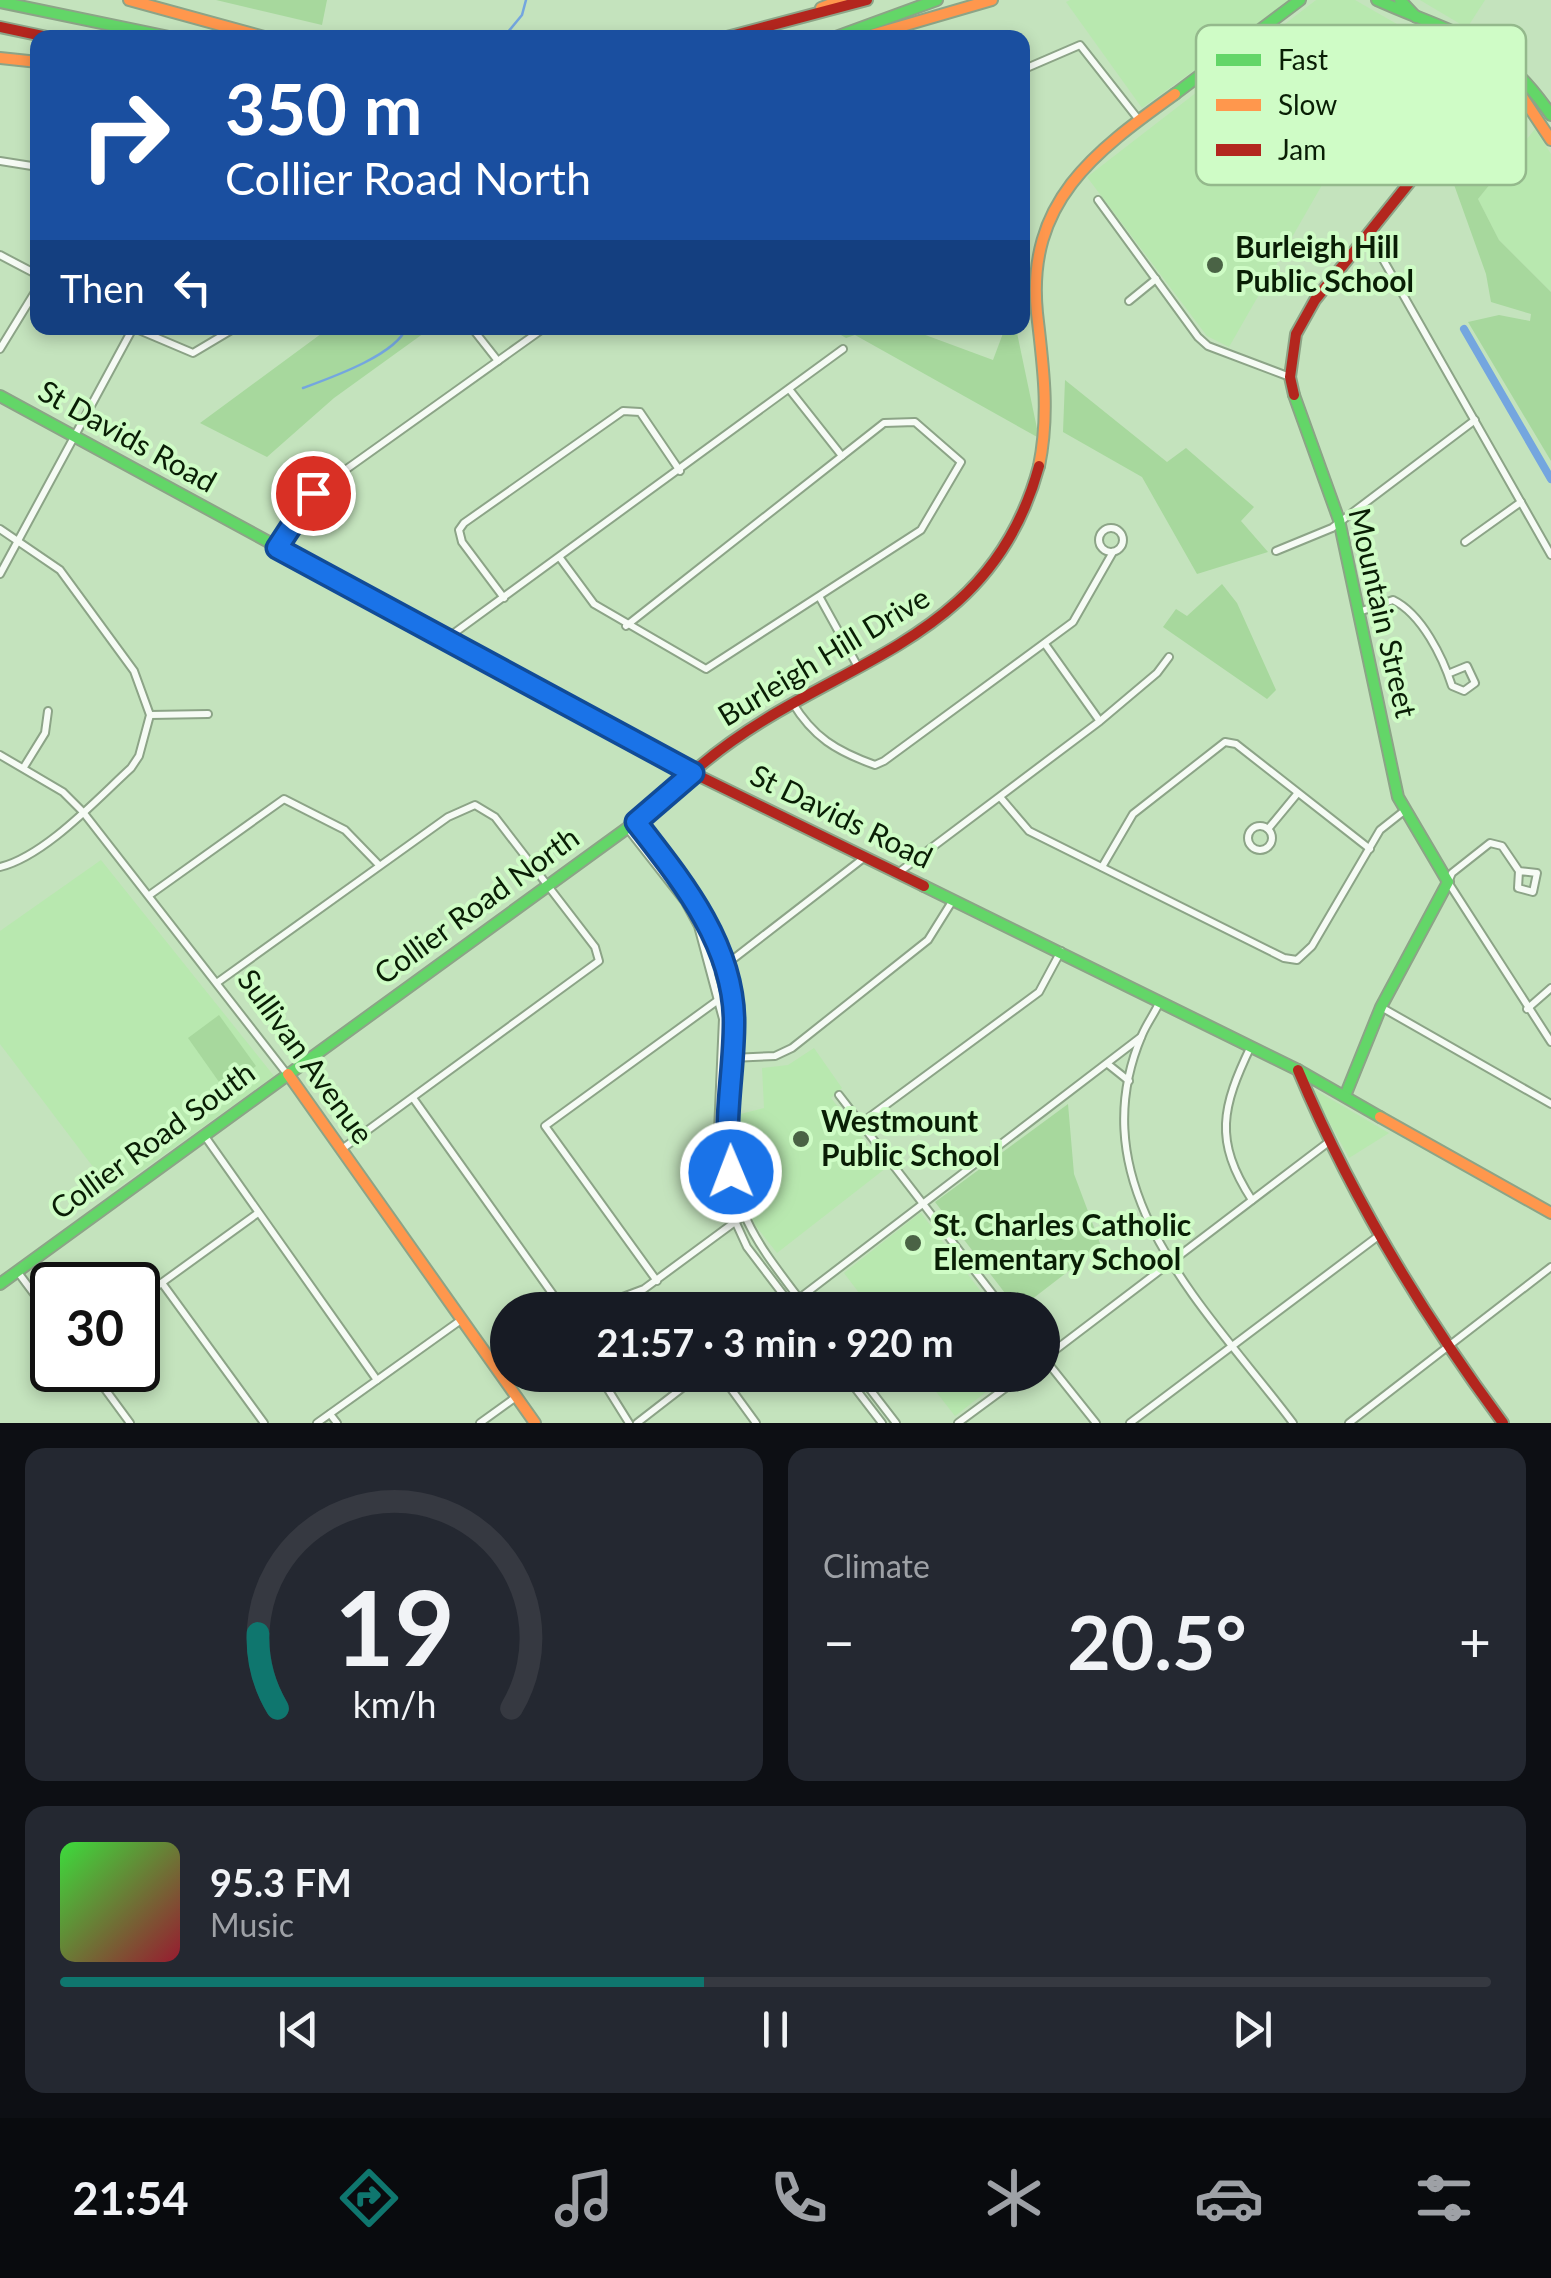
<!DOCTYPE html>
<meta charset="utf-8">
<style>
body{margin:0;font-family:Lato,sans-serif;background:#242831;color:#f1f3f6;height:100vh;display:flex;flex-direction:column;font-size:38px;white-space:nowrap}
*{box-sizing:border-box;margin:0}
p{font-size:32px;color:#9ea1a6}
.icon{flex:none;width:55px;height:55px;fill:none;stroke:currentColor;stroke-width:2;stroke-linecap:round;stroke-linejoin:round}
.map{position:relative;height:1423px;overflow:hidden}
.details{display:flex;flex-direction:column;gap:25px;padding:25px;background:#0d0f14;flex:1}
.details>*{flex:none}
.hud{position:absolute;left:30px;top:30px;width:1000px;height:305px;border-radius:20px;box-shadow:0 5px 15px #0003;background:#1a4fa0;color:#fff;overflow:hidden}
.speed{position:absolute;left:30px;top:1262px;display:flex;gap:20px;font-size:50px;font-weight:700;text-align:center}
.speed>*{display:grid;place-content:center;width:130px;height:130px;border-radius:50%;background:#171b24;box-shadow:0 5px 15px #0003;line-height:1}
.speed .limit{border:5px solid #111;border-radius:15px;background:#fff;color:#111}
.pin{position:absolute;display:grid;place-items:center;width:85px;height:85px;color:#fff;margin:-42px;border:5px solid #fff;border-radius:50%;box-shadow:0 2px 10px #0007}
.me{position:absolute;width:110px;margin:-55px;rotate:359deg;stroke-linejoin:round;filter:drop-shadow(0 0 8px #0008)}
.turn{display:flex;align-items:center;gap:35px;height:210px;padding:0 30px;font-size:45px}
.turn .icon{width:130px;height:130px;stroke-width:2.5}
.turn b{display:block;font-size:70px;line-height:85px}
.then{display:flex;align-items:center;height:95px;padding:0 30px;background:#0003;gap:20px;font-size:38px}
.big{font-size:75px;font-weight:700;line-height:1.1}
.details .widget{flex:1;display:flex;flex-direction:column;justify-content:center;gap:15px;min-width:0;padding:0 35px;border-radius:20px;background:#242831}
.details .dial{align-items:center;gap:0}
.dial svg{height:260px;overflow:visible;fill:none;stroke:#363941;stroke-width:7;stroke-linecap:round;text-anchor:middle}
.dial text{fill:#f1f3f6;stroke:none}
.song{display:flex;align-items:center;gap:30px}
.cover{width:120px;height:120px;border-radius:15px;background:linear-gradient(135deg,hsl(120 70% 55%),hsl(350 70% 35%))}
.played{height:10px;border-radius:5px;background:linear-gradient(90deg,#0f766e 45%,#363941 45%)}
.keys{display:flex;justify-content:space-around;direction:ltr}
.heat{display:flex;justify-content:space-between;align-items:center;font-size:55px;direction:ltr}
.details .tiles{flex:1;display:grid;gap:25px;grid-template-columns:1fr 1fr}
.widget:last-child{grid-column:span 2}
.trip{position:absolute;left:490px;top:1292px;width:570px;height:100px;border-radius:50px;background:#171b24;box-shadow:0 5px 15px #0003;font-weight:700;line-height:100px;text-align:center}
.dock{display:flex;height:160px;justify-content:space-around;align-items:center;background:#090b0e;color:#9ea1a6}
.dock .icon{width:70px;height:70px}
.dock .active{color:#0f766e}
.dock b{font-size:45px;color:#f1f3f6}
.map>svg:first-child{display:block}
</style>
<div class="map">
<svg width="1551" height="1423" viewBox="0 0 1551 1423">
<rect width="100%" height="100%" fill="#c4e3bd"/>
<g fill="#b8e8af">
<path d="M1070 0H1291L1142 108 1066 2Z"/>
<path d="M1316 0H1355L1486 75 1449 119 1402 93 1364 142 1349 138 1229 347 1207 336 1087 177Z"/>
<path d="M1420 0H1485L1467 28Z"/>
<path d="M1535 129 1551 154V292L1499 240 1478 199Z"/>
<path d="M101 860 274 1076 112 1192 0 1044V931Z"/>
<path d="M814 1048 842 1088 831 1098 886 1168 777 1253 755 1225 744 1200 740 1114 764 1108 762 1068 788 1065Z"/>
<path d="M1310 1087 1389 1133 1349 1158Z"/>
<path d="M920 1213H921L995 1310H872L844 1273Z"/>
<path d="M923 1375H1008L955 1416Z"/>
</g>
<g fill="#a7d89d">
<path d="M216 0H327L322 25Z"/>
<path d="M1473 162 1491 183 1478 199 1499 240 1551 292V461L1468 322 1499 315 1530 321 1531 314 1491 302 1486 274 1452 179V171Z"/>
<path d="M329 328H431L334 398 267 457 200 423Z"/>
<path d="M829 328H917L920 333 993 360 1005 328H1016L1039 438 855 335 846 338Z"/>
<path d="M1065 380 1167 462 1186 448 1254 507 1241 521 1268 552 1197 574 1142 477 1063 432Z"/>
<path d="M1222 584 1237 603 1276 690 1267 699 1163 627 1176 609 1187 616Z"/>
<path d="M219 1015 256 1066 224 1089 188 1038Z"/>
<path d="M1068 1104 1074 1174 1101 1246 1018 1310 935 1202Z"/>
</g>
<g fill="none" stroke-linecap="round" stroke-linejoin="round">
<g stroke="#74a6df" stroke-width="2.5">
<path d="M503 38 522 15 526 0"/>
<path d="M303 388C330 378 396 355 406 328"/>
</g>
<path stroke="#74a6df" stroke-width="8" d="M1464 329 1551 479"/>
<defs>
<g id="street">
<path d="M1022 70 1080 45 1139 120"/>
<path d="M0 161 38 167"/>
<path d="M1098 200 1198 337 1208 346 1290 377"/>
<path d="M1368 233 1551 555"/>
<path d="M0 255 38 275"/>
<path d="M1129 301 1156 279"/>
<path d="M134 328 193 353 235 328"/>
<path d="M472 328 498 361"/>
<path d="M0 349 38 287"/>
<path d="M789 389 842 456"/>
<circle cx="1111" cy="540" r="12"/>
<path d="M0 529 60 570 134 671 150 715 139 756 131 768C97 799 45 856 0 867"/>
<path d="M1465 542 1521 502"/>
<path d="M277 548 313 493 544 328"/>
<path d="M1276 551 1332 528 1475 420"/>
<path d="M560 558 594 604 706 669 921 530 961 462 915 422 884 423 626 626"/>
<path d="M0 574 133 328"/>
<path d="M504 598 462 542 459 530 464 523 623 411 640 412 680 471"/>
<path d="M820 598 857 665"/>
<path d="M1359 612 1393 600C1422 614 1443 658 1452 686L1464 691 1475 683 1467 666 1450 673"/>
<path d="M446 639 843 349"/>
<path d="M1045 644 1099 720"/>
<path d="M792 702C813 737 836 751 875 765L884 761 1073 622 1113 552"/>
<path d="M150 715 208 714"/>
<path d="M0 755 63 792 83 812 287 1074"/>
<path d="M24 767 45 733 48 711"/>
<path d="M1000 797 1029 831 1284 958 1297 960 1312 946 1380 830 1404 811"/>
<path d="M636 821C684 885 720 928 733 1010 738 1036 732 1067 731 1094 728 1206 741 1223 808 1310"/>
<circle cx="1260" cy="838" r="12"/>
<path d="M627 828 685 902 698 926 723 1019 717 1154 724 1197 747 1247 795 1310"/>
<path d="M1268 829 1297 794"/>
<path d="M1102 867 1133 814 1225 742 1236 744 1370 849"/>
<path d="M1519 871 1537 873 1533 892 1518 888 1519 871 1502 846 1490 843 1452 873 1448 882 1551 1042"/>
<path d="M898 873 1100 721 1157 673 1169 657"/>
<path d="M151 894 284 799 345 830 379 865"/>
<path d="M712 970 728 963 865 857"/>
<path d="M218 982 448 817 475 805 495 817 595 947 599 961 342 1149"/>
<path d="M1160 1001C1155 1013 1147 1023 1142 1035 1076 1190 1208 1310 1293 1423"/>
<path d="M1381 1007 1551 1104"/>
<path d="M1527 1009 1551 988"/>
<path d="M1251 1046C1222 1107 1213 1140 1252 1200"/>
<path d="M731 1058 775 1056 792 1048 928 940 953 900"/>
<path d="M1109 1065 1129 1081"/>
<path d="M839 1095 1005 1310"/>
<path d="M413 1098 564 1310"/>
<path d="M860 1124 1039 992 1061 951"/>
<path d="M204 1135 377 1380"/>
<path d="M17 1271 52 1318"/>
<path d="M657 1281 545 1126 721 998"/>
<path d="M162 1283 264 1423"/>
<path d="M138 1300 258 1213"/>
<path d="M588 1310 644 1289 743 1216"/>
<path d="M784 1310 1141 1037"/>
<path d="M1044 1358 1096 1423"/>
<path d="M1042 1360 1330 1141"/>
<path d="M91 1370 130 1423"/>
<path d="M599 1375 629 1423"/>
<path d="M721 1375 756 1423"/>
<path d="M845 1375 882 1423"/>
<path d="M859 1375 896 1423"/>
<path d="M330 1414 337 1423"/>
<path d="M317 1423 461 1320"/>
<path d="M480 1423 516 1397"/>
<path d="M637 1423 699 1375"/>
<path d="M958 1423 1023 1375"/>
<path d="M1130 1423 1381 1234"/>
<path d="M1349 1423 1551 1267"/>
</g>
<g id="fast">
<path d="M1377 0C1455 35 1499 38 1551 115"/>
<path d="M1400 0 1416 17"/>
<path d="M0 2 174 38"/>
<path d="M833 38 937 0"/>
<path d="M1175 94 1300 0"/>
<path d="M1294 395 1339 520 1398 797 1448 882 1381 1007 1345 1096"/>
<path d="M0 396 556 698"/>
<path d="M924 886 1298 1070 1380 1117"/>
<path d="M0 1284 626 829 700 766"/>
</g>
<g id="slow">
<path d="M129 0 268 38"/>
<path d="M821 8 841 0"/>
<path d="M1449 32 1515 86 1551 140"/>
<path d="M861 38 992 0"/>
<path d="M0 58 38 62"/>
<path d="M1039 466C1050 413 1043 366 1037 313 1026 202 1094 152 1175 94"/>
<path d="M288 1074 535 1423"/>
<path d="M1380 1117 1551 1213"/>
</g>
<g id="jam">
<path d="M0 27 52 38"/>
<path d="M723 38 867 0"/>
<path d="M1294 395 1290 377 1296 334 1315 300 1450 132 1516 69"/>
<path d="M556 698 693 773 924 886"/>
<path d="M700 766C827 658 989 651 1039 466"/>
<path d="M1298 1070C1351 1197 1421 1312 1503 1423"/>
</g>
</defs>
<use href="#street" stroke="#8ca487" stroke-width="10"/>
<use href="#fast" stroke="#8ca487" stroke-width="14"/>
<use href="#slow" stroke="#8ca487" stroke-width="14"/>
<use href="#jam" stroke="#8ca487" stroke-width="14"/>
<use href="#street" stroke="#f6fbf5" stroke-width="6"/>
<use href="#fast" stroke="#63d668" stroke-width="10"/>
<use href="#slow" stroke="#ff974d" stroke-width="10"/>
<use href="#jam" stroke="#b3261e" stroke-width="10"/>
</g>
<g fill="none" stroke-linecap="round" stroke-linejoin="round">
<defs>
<path id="route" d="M313 493 277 548 693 773 636 822C680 879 732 941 734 1018 735 1068 722 1122 731 1172"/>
</defs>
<use href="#route" stroke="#114b97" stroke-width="25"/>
<use href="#route" stroke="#1a73e8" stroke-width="18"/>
</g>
<g fill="#4a6345" stroke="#cffcc6" stroke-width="4">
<circle cx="1215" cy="265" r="10"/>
<circle cx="801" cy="1139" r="10"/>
<circle cx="913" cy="1243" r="10"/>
</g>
<g text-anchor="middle" stroke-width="8" stroke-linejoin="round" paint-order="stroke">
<g font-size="30" font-weight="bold" fill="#091e05" stroke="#cffcc6" text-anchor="start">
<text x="1235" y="258">Burleigh Hill<tspan x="1235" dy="34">Public School</tspan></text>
<text x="821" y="1132">Westmount<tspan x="821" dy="34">Public School</tspan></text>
<text x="933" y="1236">St. Charles Catholic<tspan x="933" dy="34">Elementary School</tspan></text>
</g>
<g font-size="30" fill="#091e05" stroke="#cffcc6">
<text transform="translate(127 437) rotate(29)" y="10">St Davids Road</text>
<text transform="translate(1382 613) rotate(77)" y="10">Mountain Street</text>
<text transform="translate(824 657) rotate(-31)" y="10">Burleigh Hill Drive</text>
<text transform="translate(841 817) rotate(26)" y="10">St Davids Road</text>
<text transform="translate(477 906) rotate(-36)" y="10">Collier Road North</text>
<text transform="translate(305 1057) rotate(54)" y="10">Sullivan Avenue</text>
<text transform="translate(153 1141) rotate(-36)" y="10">Collier Road South</text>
</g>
</g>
<rect x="1196" y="25" width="330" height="160" rx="15" fill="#cffcc6" stroke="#94b98c" stroke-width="2.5"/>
<rect x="1216" y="54" width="45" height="12" fill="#63d668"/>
<rect x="1216" y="99" width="45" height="12" fill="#ff974d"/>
<rect x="1216" y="144" width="45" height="12" fill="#b3261e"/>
<g font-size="28" fill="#091e05">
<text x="1278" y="70">Fast</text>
<text x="1278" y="115">Slow</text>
<text x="1278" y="160">Jam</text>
</g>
</svg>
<div class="speed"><div class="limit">30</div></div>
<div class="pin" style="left:313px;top:493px;background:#d93025"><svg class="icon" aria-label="arrive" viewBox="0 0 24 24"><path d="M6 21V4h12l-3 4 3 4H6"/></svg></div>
<svg class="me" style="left:731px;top:1172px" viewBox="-20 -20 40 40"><circle r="17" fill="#1a73e8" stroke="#fff" stroke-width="3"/><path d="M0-11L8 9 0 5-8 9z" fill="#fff"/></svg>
<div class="trip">21:57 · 3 min · 920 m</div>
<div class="hud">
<div class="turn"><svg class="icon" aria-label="right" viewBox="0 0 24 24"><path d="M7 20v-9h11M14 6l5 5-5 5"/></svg><div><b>350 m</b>Collier Road North</div></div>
<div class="then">Then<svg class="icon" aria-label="left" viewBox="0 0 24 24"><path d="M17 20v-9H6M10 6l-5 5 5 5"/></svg></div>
</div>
</div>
<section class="details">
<div class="tiles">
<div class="widget dial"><svg viewBox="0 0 100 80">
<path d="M14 69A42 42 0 1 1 86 69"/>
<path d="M14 69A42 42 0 0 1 8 46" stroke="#0f766e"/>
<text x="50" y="56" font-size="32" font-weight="700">19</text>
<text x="50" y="72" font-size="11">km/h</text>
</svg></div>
<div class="widget"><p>Climate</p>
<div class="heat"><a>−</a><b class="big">20.5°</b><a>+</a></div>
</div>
<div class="widget">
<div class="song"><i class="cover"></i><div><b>95.3 FM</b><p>Music</p></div></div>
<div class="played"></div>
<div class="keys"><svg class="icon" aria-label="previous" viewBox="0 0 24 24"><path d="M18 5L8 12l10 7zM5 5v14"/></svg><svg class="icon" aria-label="pause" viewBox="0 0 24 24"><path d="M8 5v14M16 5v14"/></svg><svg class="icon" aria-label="next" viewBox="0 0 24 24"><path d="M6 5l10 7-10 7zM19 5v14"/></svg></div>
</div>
</div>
</section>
<nav class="dock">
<b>21:54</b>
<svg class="icon active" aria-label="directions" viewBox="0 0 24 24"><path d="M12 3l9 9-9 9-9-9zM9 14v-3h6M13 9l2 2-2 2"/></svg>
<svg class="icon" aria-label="music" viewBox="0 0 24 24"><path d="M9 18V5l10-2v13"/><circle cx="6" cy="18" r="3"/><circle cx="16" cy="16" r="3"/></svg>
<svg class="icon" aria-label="phone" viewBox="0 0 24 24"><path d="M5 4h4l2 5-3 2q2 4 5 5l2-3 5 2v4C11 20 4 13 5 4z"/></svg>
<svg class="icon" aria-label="climate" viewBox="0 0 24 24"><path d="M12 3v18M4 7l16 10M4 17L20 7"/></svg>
<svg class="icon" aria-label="car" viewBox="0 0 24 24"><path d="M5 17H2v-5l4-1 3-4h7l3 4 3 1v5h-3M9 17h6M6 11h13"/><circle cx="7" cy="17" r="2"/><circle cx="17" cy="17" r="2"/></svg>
<svg class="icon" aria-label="filters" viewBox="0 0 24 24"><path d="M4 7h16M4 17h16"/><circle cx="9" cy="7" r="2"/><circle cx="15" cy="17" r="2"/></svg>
</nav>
